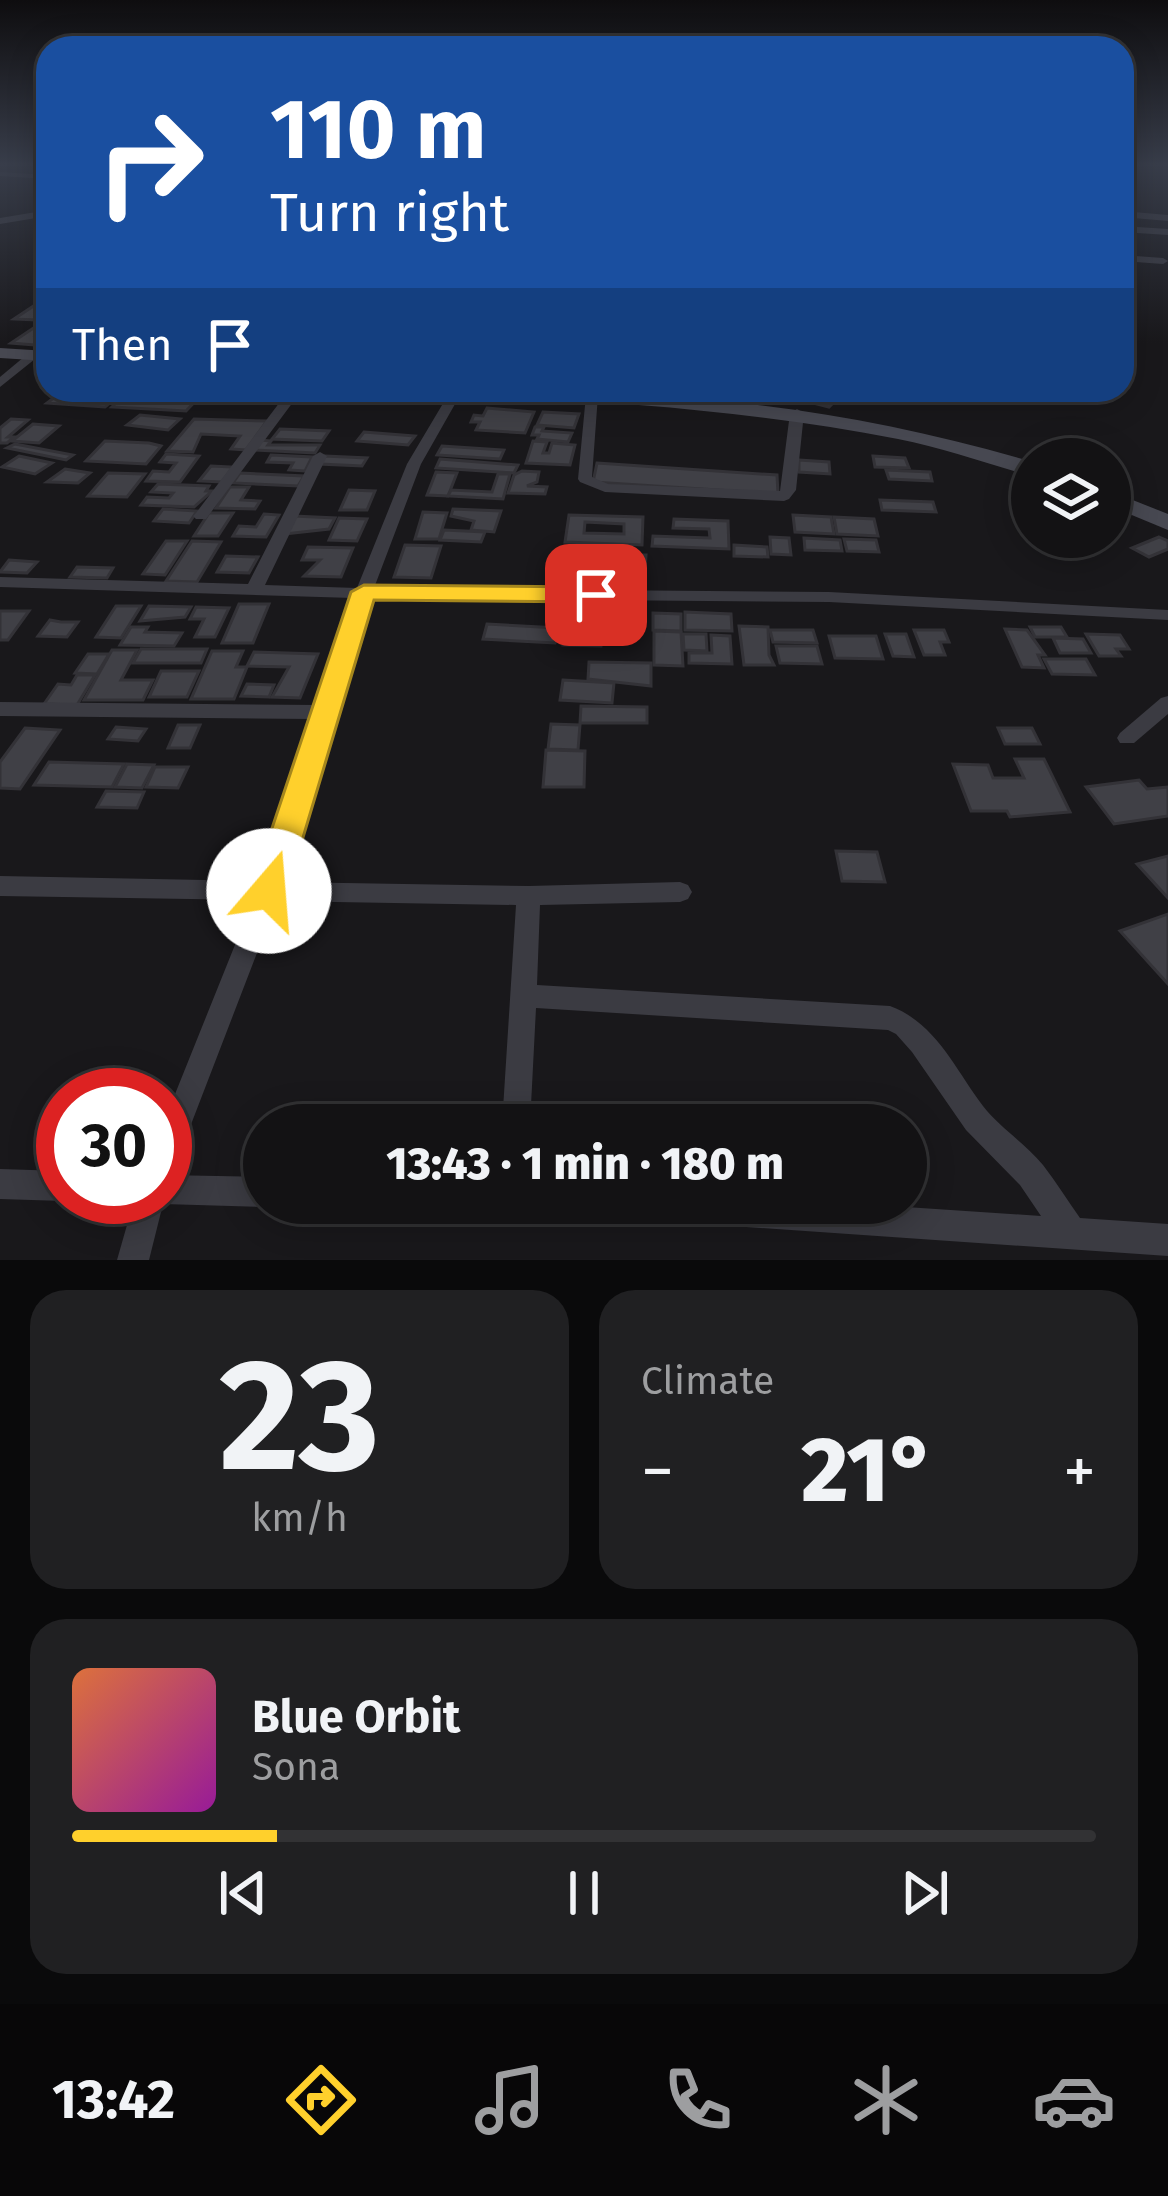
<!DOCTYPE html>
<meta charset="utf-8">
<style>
body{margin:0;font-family:"Fira Sans",sans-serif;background:#202022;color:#f1f3f6;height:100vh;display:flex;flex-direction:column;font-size:45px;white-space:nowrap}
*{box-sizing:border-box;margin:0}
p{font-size:39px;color:#9d9ea0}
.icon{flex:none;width:66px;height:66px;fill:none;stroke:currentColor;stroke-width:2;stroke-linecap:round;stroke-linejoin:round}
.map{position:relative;height:1260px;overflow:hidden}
.side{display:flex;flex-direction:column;gap:30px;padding:30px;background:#0a0a0b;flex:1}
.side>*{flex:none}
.hud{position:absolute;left:36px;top:36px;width:1098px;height:366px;border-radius:36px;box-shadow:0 6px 30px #0003,0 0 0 3px #323234;background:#1a4fa0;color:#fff;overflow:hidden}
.fabs{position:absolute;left:1011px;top:438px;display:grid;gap:24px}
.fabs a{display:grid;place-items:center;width:120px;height:120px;border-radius:50%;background:#131214;box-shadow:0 6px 30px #0003,0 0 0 3px #323234;font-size:60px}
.speed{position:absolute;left:36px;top:1068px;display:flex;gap:24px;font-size:60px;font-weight:700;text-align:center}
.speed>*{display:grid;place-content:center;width:156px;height:156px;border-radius:50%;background:#131214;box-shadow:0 6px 30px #0003,0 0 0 3px #323234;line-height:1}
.speed .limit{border:18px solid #d22;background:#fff;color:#111}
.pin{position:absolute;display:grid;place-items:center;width:102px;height:102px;color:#fff;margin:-51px;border-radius:24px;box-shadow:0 6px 18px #0006}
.me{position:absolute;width:132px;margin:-66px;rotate:18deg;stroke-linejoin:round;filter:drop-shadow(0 0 9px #0008)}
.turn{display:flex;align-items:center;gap:42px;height:252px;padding:0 36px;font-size:54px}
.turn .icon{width:156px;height:156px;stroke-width:2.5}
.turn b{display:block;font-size:84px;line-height:102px}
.then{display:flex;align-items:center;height:114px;padding:0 36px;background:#0003;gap:24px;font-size:45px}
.big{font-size:90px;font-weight:800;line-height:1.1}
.side .card{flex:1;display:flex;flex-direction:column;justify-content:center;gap:18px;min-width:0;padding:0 42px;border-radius:36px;background:#202022}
.side .dial{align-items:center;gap:0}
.dial b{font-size:156px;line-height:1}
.song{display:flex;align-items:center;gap:36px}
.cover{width:144px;height:144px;border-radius:18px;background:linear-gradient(135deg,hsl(20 70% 55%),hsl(300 70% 35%))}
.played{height:12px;border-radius:6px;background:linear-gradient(90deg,#ffd02c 20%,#323234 20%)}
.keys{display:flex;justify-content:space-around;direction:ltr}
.heat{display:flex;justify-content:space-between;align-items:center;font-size:66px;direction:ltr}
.side .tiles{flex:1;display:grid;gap:30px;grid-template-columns:1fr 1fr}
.card:last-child{grid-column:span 2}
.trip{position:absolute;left:243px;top:1104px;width:684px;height:120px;border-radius:60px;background:#131214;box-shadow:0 6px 30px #0003,0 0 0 3px #323234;font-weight:800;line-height:120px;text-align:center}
.tab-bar{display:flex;height:192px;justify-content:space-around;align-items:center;background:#080708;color:#9d9ea0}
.tab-bar .icon{width:84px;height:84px}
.tab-bar .selected{color:#ffd02c}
.tab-bar b{font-size:54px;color:#f1f3f6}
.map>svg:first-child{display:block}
</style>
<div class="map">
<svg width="1168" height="1260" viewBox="0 0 1168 1260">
<rect width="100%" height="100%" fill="#19181b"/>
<g fill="#404046" stroke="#333237" stroke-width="3" fill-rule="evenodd">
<path d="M38 303H48V313L37 320 14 319Z"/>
<path d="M35 327 43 328 36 335 48 336 46 346 11 343Z"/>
<path d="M64 390 80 391 73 397H117L105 407 47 403Z"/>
<path d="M141 390H184L205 391 186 411 112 407 128 391Z"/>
<path d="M790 390H809L840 396 829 407 786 396Z"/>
<path d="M487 408 534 412 525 433 476 430 480 422H471L474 415 483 416Z"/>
<path d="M543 412 579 414 574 428 537 425Z"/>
<path d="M140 415 180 419 168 430 127 425Z"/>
<path d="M11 419 28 420 8 437H14L7 443H0V428Z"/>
<path d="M194 419 267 421 246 450 231 449 240 436 201 434 193 452 167 451Z"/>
<path d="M33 424 59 426 39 443 12 441Z"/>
<path d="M535 427H544L542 431 572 433 568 442 537 439 539 435H532Z"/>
<path d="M280 429 329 431 322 441 272 439Z"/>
<path d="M364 432 415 436 408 445 357 441Z"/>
<path d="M260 440 271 441 268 445H320L315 453 252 450Z"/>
<path d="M105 441 149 443 161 446 146 464 86 461Z"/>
<path d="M533 441 547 442 543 453H549L552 443 575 445 570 465 526 463Z"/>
<path d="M15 444 73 455 66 460 7 448Z"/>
<path d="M442 446 504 450 500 459 437 455Z"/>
<path d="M166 454 199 456 180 482 146 481 153 471 169 472 176 463 160 462Z"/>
<path d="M271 455 312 457 305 471 289 470 293 463 267 462Z"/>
<path d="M19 456 52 463 35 474 2 467Z"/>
<path d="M325 456 367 458 362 466 320 464Z"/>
<path d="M873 456 905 458 909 468 875 467Z"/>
<path d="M440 459 518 465 514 473 436 468Z"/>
<path d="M799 460 829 462 830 474 799 472Z"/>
<path d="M597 463 777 475 778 494 593 482Z"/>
<path d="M211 466 233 467 222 482 199 481Z"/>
<path d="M65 469 90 473 78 483 47 482Z"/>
<path d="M886 470 930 472 932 481 889 479Z"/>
<path d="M522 471 539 472 537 482 527 486 547 487 545 494 508 493 514 475Z"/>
<path d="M436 472 457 473 448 496 427 495Z"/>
<path d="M108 473 145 474 127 497 88 496Z"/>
<path d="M240 473 304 476 298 486 233 483Z"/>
<path d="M498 474H510L503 499 448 496 451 490 492 492Z"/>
<path d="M158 484 209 486 206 491H212L194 507 141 505 147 497 169 498 173 493 151 492Z"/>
<path d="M230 487H249L241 500 260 501 255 509 216 508Z"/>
<path d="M349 490 375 491 367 510H340Z"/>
<path d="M880 500 933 502 936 512 882 510Z"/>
<path d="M163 509 197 511 189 523 154 521Z"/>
<path d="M453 509 501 511 494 532 471 530 474 521 451 516Z"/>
<path d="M423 512 447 513 439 539H415Z"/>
<path d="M209 513H233L218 536H194Z"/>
<path d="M264 514 279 515 266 537 233 536 239 526 256 527Z"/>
<path d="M569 515 643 517 642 545 565 542ZM585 522 624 524V534L584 533Z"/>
<path d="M793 515 831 517 834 534 795 532Z"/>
<path d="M294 516 335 518 329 529 285 534Z"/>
<path d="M834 517 874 519 878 536 837 534Z"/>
<path d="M339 518 367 519 357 541 329 540Z"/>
<path d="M674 519 728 521 729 549 652 546 653 536 710 538 709 529 673 528Z"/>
<path d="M444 530 485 532 481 542 440 540Z"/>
<path d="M770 537 789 538 791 555 771 554Z"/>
<path d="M1159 537 1168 541V549L1149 557 1132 548Z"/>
<path d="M804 538 840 540 842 551 805 550Z"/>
<path d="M844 539 876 540 879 552 847 551Z"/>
<path d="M166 541H187L165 575 143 574Z"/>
<path d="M192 541 221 542 197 582 166 581Z"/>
<path d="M405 545 441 546 431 578 394 577Z"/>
<path d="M734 545 767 547 768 557 734 556Z"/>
<path d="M308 547 353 548 341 577 304 576 320 560H302Z"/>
<path d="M623 555H646L645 570 622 569Z"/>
<path d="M226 556 258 557 249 573 217 572Z"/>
<path d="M9 560 37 562 27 573 0 572Z"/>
<path d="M77 567 113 568 107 578 70 577Z"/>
<path d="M564 602 605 604 604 620 562 619Z"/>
<path d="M239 604H269L253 643H222Z"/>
<path d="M116 606H141L121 638 96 637Z"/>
<path d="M149 606 191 607 185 617 140 621Z"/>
<path d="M196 607 229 608 215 637H195L204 619H190Z"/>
<path d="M0 611H29L8 640H0Z"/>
<path d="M685 612 731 614 732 631 685 630Z"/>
<path d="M653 613 681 614V631L653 630Z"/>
<path d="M50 620 61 622H78L67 637 38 636Z"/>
<path d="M487 624 558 628 555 643 483 639Z"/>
<path d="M739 626 768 627 769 655 774 665H744Z"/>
<path d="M131 627H148L145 632 182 633 174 646 120 645Z"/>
<path d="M565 627H602L601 646 563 645Z"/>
<path d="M1030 627H1061L1067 637H1035Z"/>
<path d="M1005 629 1027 630 1045 655H1038L1044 668 1022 667Z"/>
<path d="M770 630H813L817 643 773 642Z"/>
<path d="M914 630H944L949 642H940L945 655H924Z"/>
<path d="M654 631 681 632 683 666 654 665Z"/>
<path d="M683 634H706L707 651 684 650Z"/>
<path d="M885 634H906L914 657 893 656Z"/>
<path d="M1086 634 1120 635 1129 649H1116L1121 656H1099Z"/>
<path d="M711 635 730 636 732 664 689 663V653H712Z"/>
<path d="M829 636H876L883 659 835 658Z"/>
<path d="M1053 638 1083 639 1091 653H1060Z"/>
<path d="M776 646H817L822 664 780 663Z"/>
<path d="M141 649H207L201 663H133Z"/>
<path d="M112 650H137L121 680H153L143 700H84Z"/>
<path d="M212 651H243L236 667H247L234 699H191Z"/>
<path d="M254 652 318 654 300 698 272 697 289 667 247 666Z"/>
<path d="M88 654H109L97 674 75 673Z"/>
<path d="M1044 659H1086L1095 675 1052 674Z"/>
<path d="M589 662 651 663V686L588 679Z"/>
<path d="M161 671H199L187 697H149Z"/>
<path d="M77 675H95L77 705 44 704 58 684 71 685Z"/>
<path d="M563 680 614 683 612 703 560 700Z"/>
<path d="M247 684 274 685 269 697 241 696Z"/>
<path d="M581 706 647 707V723H580Z"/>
<path d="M551 724 580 725 578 750 548 749Z"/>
<path d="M178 725H200L190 748H168Z"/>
<path d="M116 727 146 729 138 741 108 739Z"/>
<path d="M25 728 60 730 20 789 0 788V762Z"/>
<path d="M998 728H1032L1040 744H1005Z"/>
<path d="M546 750 585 751 584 787H543Z"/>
<path d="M1015 759H1044L1070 812 1010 817 1007 811H971L953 764 988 765 993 778H1024Z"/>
<path d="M49 762 124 764 112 787 34 785Z"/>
<path d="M127 764 154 765 142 788 115 787Z"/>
<path d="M155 767H188L178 788 146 787Z"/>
<path d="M1139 780 1147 789 1168 787V816L1114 824 1086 787Z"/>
<path d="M106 791 144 792 137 808 97 807Z"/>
<path d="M836 851 877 852 885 882 842 881Z"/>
<path d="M1168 856V898L1137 864Z"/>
<path d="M1168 914V984L1120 931Z"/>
</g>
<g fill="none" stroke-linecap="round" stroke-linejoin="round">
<g fill="#3b3b42" fill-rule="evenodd">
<path d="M0 172 48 175V179L0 176Z"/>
<path d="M48 210V216L0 224V218Z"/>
<path d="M1122 211 1168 215V221L1122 217Z"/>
<path d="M1122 226 1168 229V235L1122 232Z"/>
<path d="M1122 255 1163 258 1168 261 1163 264 1122 261Z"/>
<path d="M30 352 40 355 0 387V377Z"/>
<path d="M289 390H302L206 519H196L193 516 196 513Z"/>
<path d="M451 390H463L421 464 374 588 829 592 1168 610V620L829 602 370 598 284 882 529 886 680 882 688 885 692 892 688 899 680 902 540 905 537 985 890 1006C936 1023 955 1069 983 1106 1000 1128 1025 1143 1043 1165 1056 1182 1068 1201 1080 1218L1168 1224V1256L615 1218 604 1214 600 1203H846L1041 1216 1020 1185 966 1130 912 1052 896 1034 888 1030 536 1008 530 1125H502L516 905 277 901 175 1166 165 1171V1119L253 900 0 896V876L260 881 313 719 0 716V702L318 705 353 598 0 587V577L248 584 313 456 320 452 327 456 265 585 357 588 407 464Z"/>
<path d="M592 391 598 395 592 477 608 484 780 491 790 413 797 409 804 413 796 490 789 499 784 501 605 492 580 482 578 479 586 395Z"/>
<path d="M1168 696V714L1134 743H1120L1117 738 1120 733 1161 698Z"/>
<path d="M0 1169 63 1171V1197H73L63 1201 0 1199Z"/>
<path d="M165 1175 264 1177V1203H274L264 1207 163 1204 149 1260H117L135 1197H165Z"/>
</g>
<g fill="#474851" fill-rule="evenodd">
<path d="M0 348 48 351V361L0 358Z"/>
<path d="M503 390C683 390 860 410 1032 462V476C987 464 944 448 898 439 771 414 642 404 513 396Z"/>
<path d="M1110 491 1168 514V530L1110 506Z"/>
</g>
</g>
<linearGradient id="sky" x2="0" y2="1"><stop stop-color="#0e0d0f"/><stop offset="0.48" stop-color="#383d4a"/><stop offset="1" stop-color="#383d4a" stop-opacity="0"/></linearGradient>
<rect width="1168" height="343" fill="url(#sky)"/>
<path fill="#ffd02c" stroke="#a6871d" stroke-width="3" d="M364 585 596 587 609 595 596 602 374 600 287 891 282 901 269 906 256 901 251 891 351 592Z"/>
</svg>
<div class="fabs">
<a><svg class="icon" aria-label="layers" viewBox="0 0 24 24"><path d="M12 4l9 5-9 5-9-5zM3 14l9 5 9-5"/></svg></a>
</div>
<div class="speed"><div class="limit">30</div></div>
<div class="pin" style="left:596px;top:595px;background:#d93025"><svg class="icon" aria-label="arrive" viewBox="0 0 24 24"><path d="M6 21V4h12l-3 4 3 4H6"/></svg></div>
<svg class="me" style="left:269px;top:891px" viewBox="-20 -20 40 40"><circle r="19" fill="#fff"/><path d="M0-13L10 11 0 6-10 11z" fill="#ffd02c"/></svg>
<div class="trip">13:43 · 1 min · 180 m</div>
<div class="hud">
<div class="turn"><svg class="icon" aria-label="right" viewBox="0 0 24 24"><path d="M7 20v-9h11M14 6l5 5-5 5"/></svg><div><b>110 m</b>Turn right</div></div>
<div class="then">Then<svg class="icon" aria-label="arrive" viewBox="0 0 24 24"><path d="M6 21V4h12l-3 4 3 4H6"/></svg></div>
</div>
</div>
<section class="side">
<div class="tiles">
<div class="card dial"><b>23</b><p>km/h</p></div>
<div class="card"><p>Climate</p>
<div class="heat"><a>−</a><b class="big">21°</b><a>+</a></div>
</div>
<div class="card">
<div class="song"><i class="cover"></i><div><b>Blue Orbit</b><p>Sona</p></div></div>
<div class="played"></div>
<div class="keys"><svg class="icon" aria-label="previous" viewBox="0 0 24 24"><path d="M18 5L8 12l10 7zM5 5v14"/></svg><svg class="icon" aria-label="pause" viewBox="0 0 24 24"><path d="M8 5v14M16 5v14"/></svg><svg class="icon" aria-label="next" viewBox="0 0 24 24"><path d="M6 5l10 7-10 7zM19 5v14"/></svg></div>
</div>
</div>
</section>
<nav class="tab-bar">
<b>13:42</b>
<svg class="icon selected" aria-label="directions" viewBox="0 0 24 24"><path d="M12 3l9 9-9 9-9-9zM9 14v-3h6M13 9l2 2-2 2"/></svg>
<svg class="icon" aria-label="music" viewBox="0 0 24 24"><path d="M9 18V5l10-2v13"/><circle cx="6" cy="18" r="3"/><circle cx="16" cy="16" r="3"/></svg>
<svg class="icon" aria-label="phone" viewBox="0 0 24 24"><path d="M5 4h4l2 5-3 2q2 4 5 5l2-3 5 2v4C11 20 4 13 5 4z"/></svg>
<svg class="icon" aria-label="climate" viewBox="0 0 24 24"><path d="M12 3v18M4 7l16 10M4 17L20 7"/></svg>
<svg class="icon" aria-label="car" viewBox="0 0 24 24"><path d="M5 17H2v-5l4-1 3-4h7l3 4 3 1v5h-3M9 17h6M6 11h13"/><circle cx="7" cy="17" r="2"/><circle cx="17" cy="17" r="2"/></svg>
</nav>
